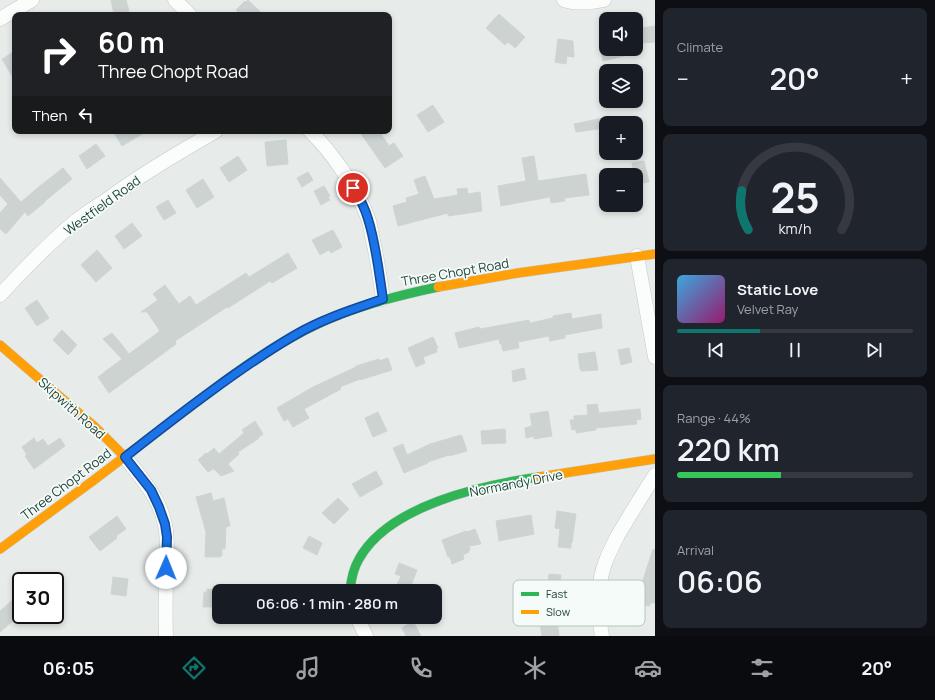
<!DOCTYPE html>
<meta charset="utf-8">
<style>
body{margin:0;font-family:Manrope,sans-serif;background:#20242c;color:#f1f3f6;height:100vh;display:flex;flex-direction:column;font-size:15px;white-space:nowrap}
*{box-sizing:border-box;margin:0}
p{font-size:13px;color:#9ea1a6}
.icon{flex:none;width:22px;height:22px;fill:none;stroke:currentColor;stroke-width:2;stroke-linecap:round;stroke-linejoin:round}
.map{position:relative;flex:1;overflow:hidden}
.details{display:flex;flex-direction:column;gap:8px;padding:8px;background:#0d0f14;width:280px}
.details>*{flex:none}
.hud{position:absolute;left:12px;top:12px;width:380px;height:122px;border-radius:8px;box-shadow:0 2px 6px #0003;background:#202124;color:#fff;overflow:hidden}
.controls{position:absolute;left:599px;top:12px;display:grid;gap:8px}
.controls a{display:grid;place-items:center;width:44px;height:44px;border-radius:8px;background:#171b24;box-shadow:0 2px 6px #0003;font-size:20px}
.speed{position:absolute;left:12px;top:572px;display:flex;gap:8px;font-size:20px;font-weight:700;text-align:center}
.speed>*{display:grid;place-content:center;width:52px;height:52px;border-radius:50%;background:#171b24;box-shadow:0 2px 6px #0003;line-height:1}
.speed .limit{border:2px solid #111;border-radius:6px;background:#fff;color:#111}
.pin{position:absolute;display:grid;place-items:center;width:34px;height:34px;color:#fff;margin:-17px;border:2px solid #fff;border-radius:50%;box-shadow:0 1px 4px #0007}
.me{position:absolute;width:44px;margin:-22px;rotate:1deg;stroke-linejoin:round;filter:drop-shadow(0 0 3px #0008)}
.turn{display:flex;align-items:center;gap:14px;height:84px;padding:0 20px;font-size:18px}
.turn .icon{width:52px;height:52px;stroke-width:2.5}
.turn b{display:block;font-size:28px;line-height:34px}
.then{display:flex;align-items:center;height:38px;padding:0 20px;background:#0003;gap:8px;font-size:15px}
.big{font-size:30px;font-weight:600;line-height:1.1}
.details .card{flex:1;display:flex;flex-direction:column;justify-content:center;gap:6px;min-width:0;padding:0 14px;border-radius:8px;background:#20242c}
.details .dial{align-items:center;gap:0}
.dial svg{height:104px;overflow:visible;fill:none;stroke:#363941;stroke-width:7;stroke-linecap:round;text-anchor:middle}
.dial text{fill:#f1f3f6;stroke:none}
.song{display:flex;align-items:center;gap:12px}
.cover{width:48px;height:48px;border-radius:6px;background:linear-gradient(135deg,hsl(200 70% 55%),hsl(320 70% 35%))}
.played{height:4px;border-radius:2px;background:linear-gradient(90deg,#0f766e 35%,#363941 35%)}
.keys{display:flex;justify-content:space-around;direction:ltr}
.heat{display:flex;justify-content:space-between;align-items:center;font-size:22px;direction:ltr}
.charge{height:6px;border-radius:3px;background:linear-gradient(90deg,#34c759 44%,#363941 0)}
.trip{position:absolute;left:212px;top:584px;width:230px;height:40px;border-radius:8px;background:#171b24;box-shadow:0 2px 6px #0003;font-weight:600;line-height:40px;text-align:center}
.tabs{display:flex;height:64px;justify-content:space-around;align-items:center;background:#090b0e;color:#9ea1a6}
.tabs .icon{width:28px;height:28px}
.tabs .current{color:#0f766e}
.tabs b{font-size:18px;color:#f1f3f6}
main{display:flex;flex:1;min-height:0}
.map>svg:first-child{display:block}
</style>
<main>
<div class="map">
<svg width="655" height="636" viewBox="0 0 655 636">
<rect width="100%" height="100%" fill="#e7ecea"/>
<g fill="#ccd3d1" stroke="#cfd5d3">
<path d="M111 0H126L129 11 114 15Z"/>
<path d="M248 0 251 3 264 15H241L236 10 245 1 246 2Z"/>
<path d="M499 14 525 37 515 48 508 42 505 45 486 28Z"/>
<path d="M655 26V42L643 43 641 28Z"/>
<path d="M558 39 573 41 574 57 567 56 566 64 555 62Z"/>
<path d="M600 49H635L636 53 603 61Z"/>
<path d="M15 51V81L2 59Z"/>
<path d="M433 105 444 122 428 132 417 115Z"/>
<path d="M603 118 605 128 576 132 574 124Z"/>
<path d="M113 131H147L122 146Z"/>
<path d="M359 131H379L389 146 394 143 403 156 385 168Z"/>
<path d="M286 140 288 164 267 166 265 142Z"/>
<path d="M96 144 105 156 87 169 79 156Z"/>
<path d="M238 156 247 170 229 182 220 168Z"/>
<path d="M534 156 538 181 586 174 589 195 564 198 565 201 551 203 550 197 501 206 498 186 526 181 522 158Z"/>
<path d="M644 161 649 182 636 184V175H634L632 163Z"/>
<path d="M63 168 72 179 45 201V202L28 216 25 212 6 234 0 229V213L8 204 0 195V178L21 202 40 186Z"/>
<path d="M308 172 313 180 302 187 297 178Z"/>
<path d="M425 176 434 199 458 195 457 189 467 188 468 194 480 192 482 211 448 216V213L398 226 393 206 407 202 406 198 419 194 414 180Z"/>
<path d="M203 179 214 197 197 208 186 190Z"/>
<path d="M324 186 330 196 328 197 330 200 321 205 314 191Z"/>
<path d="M168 200 176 213 164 220 156 207Z"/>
<path d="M132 223 142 236 124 249 115 236Z"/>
<path d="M333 230 342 247 331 253 329 250 320 255 312 240Z"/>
<path d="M97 250 112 268 96 282 81 265Z"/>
<path d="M288 253 297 268 272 283 270 281 228 308 227 307 175 341 176 344 109 393 98 377 122 359 103 339 112 333 118 340 129 354 160 331 147 312H141L158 300 153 294 165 285 179 304 190 296 196 305 246 273 249 277Z"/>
<path d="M37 300 49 318 37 326 25 308Z"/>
<path d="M571 313 572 319 601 314 602 328 565 335V338L550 341 549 336 518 342 519 348 503 351 501 343 500 344 499 339 459 348 455 333 479 327 480 329 529 320 530 323 553 318V316Z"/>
<path d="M62 330 77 345 68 355 53 340Z"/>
<path d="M433 337 438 348 436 349 437 352 423 357 425 363 416 367 408 348Z"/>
<path d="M629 348 632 362 621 365 618 350Z"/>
<path d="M595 352 598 370 581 371V369H580L578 354Z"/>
<path d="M388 358 392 370 360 380V379L340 387 341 389 304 409 309 418 293 427 288 419 284 421 277 408 313 387 356 367V366L379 359V361Z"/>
<path d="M524 368 526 379 513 382 512 371Z"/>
<path d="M597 404 599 413 640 409 641 419 636 420 637 424 596 428V430L576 433V429L572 430 570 420H574V416L588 415 587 405Z"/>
<path d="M548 411 552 436 534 439V436L526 438 525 428 532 426 530 414Z"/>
<path d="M378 412 387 431 373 437 365 418Z"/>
<path d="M255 421 263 434 258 438V439L238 452 239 454 228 464 234 471 221 476 214 469H213L208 472 198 460 206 453 207 454 214 448 219 454 244 433 242 430Z"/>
<path d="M505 429 506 443 482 444 481 431Z"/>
<path d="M461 435 462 436 467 451 449 456V455L428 462V463L404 473 393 448 403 444 407 455 430 444Z"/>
<path d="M34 438 37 443 43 439 48 446 60 438 65 446 34 469 25 456 27 455 22 447Z"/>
<path d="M376 471 383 484 360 497 352 484Z"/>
<path d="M211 493 213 501 224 498 230 526 226 527 225 549 222 548V556H220V557H205L206 532 196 497Z"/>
<path d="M338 498 349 509 334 524 322 513Z"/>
<path d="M557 511 576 514 572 543H571V548L558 547 560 529 555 528Z"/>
<path d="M531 515 534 534 499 541 496 521Z"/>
<path d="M117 516 126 529 116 536 117 538 100 551 89 537Z"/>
<path d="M475 529 481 544 469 546 470 550 468 551 469 552 463 555 464 559 452 564 450 557H448L442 540 466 531 467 532Z"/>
<path d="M309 536 322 543 317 555 303 548Z"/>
<path d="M653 549 655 550V603H650V606L640 604 643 580Z"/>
<path d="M399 563 417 570 409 591H394L401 576 395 574Z"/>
<path d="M549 574 561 575 559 603 546 601Z"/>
<path d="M113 577 128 579 126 596 111 594Z"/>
<path d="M207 589 218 590 217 607H203L204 592H207Z"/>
<path d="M16 597 21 604V605L16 609 21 614 0 632V611Z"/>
<path d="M413 621 421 636H406L402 628Z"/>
<path d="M557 621 559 636H542L540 624Z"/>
</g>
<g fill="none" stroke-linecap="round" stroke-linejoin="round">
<defs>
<g id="street">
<path d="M175 0 190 15"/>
<path d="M564 0C577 4 590 3 604 0"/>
<path d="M0 19 32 0"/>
<path d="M310 131C332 152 357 189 368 218 370 223 371 230 372 236 377 257 380 278 383 299"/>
<path d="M637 256 655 357"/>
<path d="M0 295C24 269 49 243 77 220 86 213 95 207 105 201 140 175 178 153 216 131"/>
<path d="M125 457C141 478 160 498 165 525 168 539 167 554 166 568 166 591 165 613 166 636"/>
<path d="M357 617 366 636"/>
<path d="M602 636C599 619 597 601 600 584 602 566 610 551 618 535 630 515 642 495 655 475"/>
</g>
<g id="fast">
<path d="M198 401C242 367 289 334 341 314 372 302 405 294 438 287"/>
<path d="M350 591C351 580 353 569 359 559 389 505 483 485 539 477"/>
</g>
<g id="slow">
<path d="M438 287 518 273 655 254"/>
<path d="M0 345 95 427 125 457"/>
<path d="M539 477 655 459"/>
<path d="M0 549 94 480 198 401"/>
</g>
</defs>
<use href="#street" stroke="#c3c9c7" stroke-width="15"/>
<use href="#fast" stroke="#c2cac7" stroke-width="10"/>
<use href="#slow" stroke="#c2cac7" stroke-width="10"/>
<use href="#street" stroke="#fbfcfc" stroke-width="14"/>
<use href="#fast" stroke="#30b455" stroke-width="9"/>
<use href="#slow" stroke="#ff9f0a" stroke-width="9"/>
</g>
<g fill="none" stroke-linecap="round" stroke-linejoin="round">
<defs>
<path id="route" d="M166 568 167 537 165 524 159 507 151 490 125 457C153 435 181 413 210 392 240 370 271 348 304 330 329 317 356 308 383 299 379 273 376 244 368 219 365 208 359 197 353 188"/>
</defs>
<use href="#route" stroke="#114b97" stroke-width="10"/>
<use href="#route" stroke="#1a73e8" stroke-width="7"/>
</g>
<g text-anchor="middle" stroke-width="3.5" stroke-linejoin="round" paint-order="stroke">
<g font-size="13" fill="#20433b" stroke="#f5fbf8">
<text transform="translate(102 205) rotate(-36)" y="5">Westfield Road</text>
<text transform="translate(455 272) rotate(-10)" y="5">Three Chopt Road</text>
<text transform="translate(72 408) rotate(42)" y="5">Skipwith Road</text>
<text transform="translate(516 483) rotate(-11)" y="5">Normandy Drive</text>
<text transform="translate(66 484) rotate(-37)" y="5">Three Chopt Road</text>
</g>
</g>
<rect x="513" y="580" width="132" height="46" rx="6" fill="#f5fbf8" stroke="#b5c4bf" stroke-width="1"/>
<rect x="521" y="592" width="18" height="4" fill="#30b455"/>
<rect x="521" y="610" width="18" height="4" fill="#ff9f0a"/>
<g font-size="11" fill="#20433b">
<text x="546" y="598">Fast</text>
<text x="546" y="616">Slow</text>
</g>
</svg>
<div class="controls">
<a><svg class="icon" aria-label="sound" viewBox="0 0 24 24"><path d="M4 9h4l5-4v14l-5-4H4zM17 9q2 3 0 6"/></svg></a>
<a><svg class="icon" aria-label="layers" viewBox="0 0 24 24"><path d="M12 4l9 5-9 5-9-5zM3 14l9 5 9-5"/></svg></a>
<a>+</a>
<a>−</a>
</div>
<div class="speed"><div class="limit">30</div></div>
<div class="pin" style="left:353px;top:188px;background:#d93025"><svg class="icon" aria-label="arrive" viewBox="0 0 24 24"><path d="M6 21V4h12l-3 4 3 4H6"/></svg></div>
<svg class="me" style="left:166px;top:568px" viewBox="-20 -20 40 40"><circle r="19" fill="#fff"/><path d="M0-13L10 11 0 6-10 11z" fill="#1a73e8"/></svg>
<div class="trip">06:06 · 1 min · 280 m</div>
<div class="hud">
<div class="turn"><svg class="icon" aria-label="right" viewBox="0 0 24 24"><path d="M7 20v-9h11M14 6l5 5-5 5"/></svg><div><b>60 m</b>Three Chopt Road</div></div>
<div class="then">Then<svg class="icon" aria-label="left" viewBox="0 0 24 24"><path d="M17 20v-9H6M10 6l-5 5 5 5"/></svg></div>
</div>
</div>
<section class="details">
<div class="card"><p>Climate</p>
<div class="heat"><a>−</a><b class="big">20°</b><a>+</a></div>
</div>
<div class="card dial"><svg viewBox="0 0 100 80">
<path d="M14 69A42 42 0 1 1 86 69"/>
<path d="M14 69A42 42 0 0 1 9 39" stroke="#0f766e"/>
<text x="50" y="56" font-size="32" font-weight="700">25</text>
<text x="50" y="72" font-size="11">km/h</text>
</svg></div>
<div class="card">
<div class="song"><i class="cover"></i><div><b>Static Love</b><p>Velvet Ray</p></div></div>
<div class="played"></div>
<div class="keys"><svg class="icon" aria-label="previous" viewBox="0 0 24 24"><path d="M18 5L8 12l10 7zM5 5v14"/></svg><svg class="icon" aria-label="pause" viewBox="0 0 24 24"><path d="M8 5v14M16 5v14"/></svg><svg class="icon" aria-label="next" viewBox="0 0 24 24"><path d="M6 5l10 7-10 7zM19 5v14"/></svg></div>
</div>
<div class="card"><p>Range · 44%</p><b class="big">220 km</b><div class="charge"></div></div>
<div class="card"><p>Arrival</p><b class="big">06:06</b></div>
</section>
</main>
<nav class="tabs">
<b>06:05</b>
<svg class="icon current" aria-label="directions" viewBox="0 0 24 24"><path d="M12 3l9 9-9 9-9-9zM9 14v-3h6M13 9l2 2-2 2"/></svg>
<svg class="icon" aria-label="music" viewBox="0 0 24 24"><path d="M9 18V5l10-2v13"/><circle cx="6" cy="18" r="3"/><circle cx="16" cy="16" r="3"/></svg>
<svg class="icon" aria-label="phone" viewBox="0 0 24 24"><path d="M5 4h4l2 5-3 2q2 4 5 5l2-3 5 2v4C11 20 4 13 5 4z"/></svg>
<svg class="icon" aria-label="climate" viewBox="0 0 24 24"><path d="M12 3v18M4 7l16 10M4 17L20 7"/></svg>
<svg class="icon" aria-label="car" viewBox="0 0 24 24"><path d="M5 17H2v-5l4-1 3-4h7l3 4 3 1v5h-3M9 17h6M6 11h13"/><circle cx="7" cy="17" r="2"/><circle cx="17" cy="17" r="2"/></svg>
<svg class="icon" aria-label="filters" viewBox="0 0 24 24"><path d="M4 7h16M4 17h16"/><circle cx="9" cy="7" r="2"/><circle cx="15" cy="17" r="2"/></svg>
<b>20°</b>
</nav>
